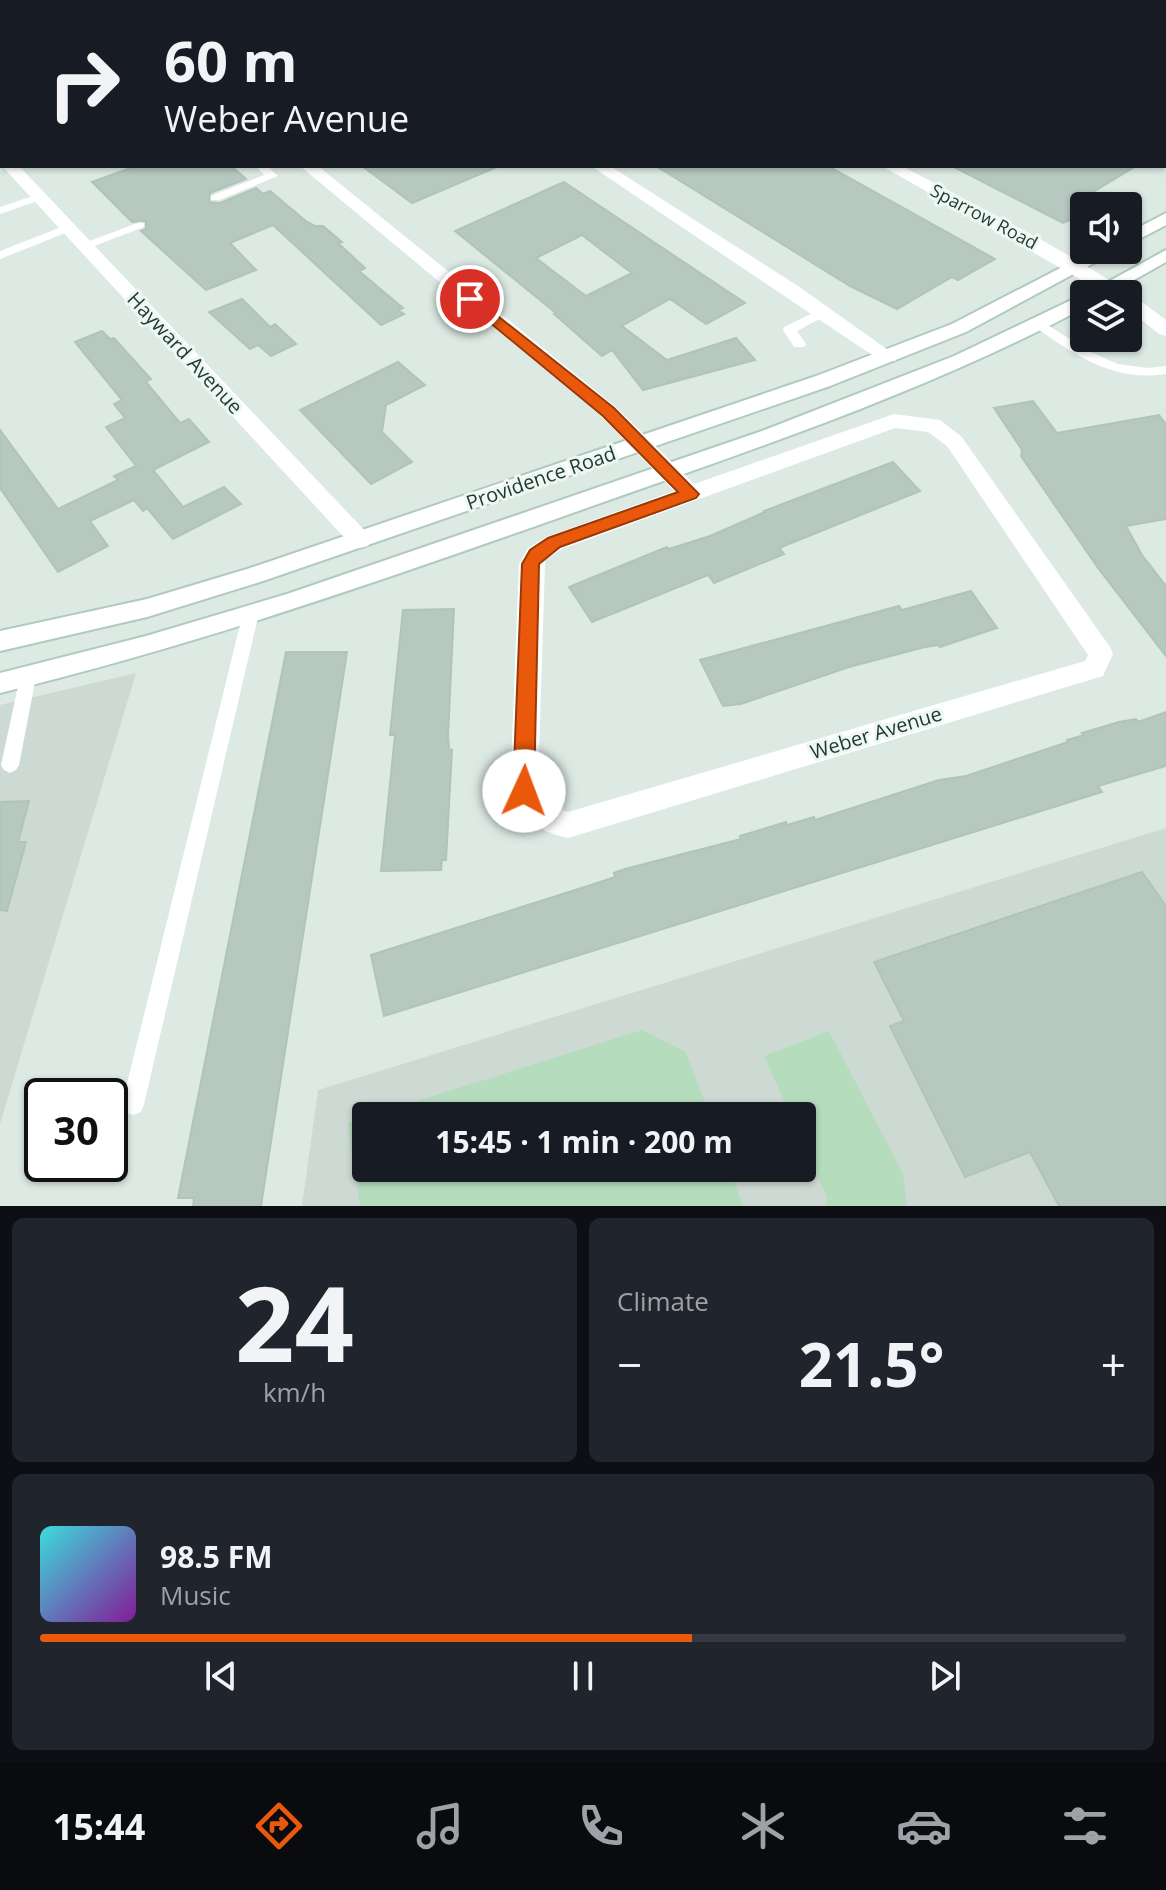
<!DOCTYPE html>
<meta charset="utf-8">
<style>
body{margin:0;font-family:"Open Sans",sans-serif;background:#20242c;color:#f1f3f6;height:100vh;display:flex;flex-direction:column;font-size:30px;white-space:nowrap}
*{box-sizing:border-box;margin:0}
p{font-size:26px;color:#9ea1a6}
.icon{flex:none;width:44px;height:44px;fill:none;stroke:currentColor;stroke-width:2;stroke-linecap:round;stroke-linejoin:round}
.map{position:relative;height:1206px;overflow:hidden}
.side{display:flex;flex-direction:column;gap:12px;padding:12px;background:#0d0f14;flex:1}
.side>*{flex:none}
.banner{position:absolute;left:0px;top:0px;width:1166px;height:168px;box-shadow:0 2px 6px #0004;background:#171b24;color:#f1f3f6;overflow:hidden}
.controls{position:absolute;left:1070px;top:192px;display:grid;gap:16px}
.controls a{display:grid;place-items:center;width:72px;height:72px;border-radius:8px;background:#171b24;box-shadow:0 2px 6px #0004;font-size:40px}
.speed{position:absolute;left:24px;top:1078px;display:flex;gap:16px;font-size:40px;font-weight:700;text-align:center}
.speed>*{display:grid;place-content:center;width:104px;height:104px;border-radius:50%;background:#171b24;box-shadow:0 2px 6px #0004;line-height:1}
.speed .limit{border:4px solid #111;border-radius:12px;background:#fff;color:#111}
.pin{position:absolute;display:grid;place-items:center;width:68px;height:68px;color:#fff;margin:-34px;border:4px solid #fff;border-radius:50%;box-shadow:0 2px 8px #0007}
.me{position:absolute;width:88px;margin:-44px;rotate:2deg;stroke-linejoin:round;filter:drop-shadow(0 0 6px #0008)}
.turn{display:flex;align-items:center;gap:28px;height:168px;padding:0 32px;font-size:36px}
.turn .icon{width:104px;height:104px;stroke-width:2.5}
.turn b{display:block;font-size:56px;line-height:68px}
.big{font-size:60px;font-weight:700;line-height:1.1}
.side .card{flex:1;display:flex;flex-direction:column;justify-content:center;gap:12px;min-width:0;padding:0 28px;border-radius:12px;background:#20242c}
.side .dial{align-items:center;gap:0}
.dial b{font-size:104px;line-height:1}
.song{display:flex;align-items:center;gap:24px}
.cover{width:96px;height:96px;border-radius:12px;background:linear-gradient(135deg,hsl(180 70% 55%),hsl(290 70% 35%))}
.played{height:8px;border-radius:4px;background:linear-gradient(90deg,#ea580c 60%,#363941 60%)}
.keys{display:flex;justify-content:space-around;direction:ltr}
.heat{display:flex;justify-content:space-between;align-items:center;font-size:44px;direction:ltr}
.side .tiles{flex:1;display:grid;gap:12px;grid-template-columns:1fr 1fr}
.card:last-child{grid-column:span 2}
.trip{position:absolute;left:352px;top:1102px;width:464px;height:80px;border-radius:8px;background:#171b24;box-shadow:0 2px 6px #0004;font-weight:700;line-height:80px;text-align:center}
.menu{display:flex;height:128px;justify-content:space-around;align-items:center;background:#090b0e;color:#9ea1a6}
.menu .icon{width:56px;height:56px}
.menu .current{color:#ea580c}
.menu b{font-size:36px;color:#f1f3f6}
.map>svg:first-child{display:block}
</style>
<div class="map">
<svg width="1166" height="1206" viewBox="0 0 1166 1206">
<rect width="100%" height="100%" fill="#ddeae4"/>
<g fill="#ccdad3" fill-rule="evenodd">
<path d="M136 673 0 1124V705Z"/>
<path d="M1166 828V1206H302L318 1090ZM366 1116H802V1168H366Z"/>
</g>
<g fill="#b5ddbd">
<path d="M642 1030 686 1052 710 1116H370Z"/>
<path d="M829 1031 903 1174 907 1206H826L827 1197 802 1140V1116H791L764 1056Z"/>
<path d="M366 1117V1168H729L743 1206H360L348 1123Z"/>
</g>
<g fill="#b6c8bf" stroke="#b0c4ba" stroke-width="2" fill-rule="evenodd">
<path d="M136 166H231L246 179 210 193 209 202 220 203 256 188 263 194 270 191 307 222 315 226H323L342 242 338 243 365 268 359 271 403 308 398 310 404 314 381 325 273 225 230 243 256 270 206 290 141 231 146 229V221L132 222 92 182Z"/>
<path d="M362 166H499L412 203Z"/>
<path d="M656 166H828L995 259 958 280 952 277 897 309 850 286Z"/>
<path d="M952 166H1136L1080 200 1092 206H1084V214L1063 223Z"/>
<path d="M564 182 745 303 706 324 670 299 622 326 667 360 736 338 755 360 643 390 612 350 602 356 554 314 556 313 455 231ZM582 235 625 268 632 273 586 296 536 258Z"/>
<path d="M242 299 270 327 275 324 296 344 271 356 258 345 250 349 209 312Z"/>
<path d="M102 331 110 339 114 338 151 379 146 382 180 423 189 419 209 442 153 470 183 507 224 487 241 504 173 539 147 508 143 511 134 500 90 521 108 546 58 572 0 488V430L58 509 118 480 114 476 136 466 106 427 125 418 114 404 122 400 75 342Z"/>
<path d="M398 362 425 385 386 405 382 432 412 462 371 484 300 410Z"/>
<path d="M1033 401 1057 433 1159 415 1166 424V519L1126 526 1142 555 1166 586V656L1098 568 1021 456 1022 450 994 408Z"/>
<path d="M893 462 920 491 779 548 784 554 714 583 708 575 592 622 569 587 667 547 669 549 710 536 765 512 764 511Z"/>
<path d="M971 591 997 628 940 647 939 645 925 647 849 667 741 704 723 706 700 660 899 606 902 610Z"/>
<path d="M454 609 448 735 449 749 452 750 446 860H442L441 870 381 871 395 735H390L403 610Z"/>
<path d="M286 652H347L261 1206H193L194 1198H178Z"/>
<path d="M1166 712V766L1098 786 1102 792 384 1016 371 955 591 885 615 877 614 873 625 869 741 839 740 836 786 822 787 825 814 817 815 820 939 780 966 776 1068 742 1067 740 1084 735 1082 733 1119 722 1136 719 1138 722Z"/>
<path d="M29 801 18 842H26L7 911 0 910V802Z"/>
<path d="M1142 872 1166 906V1206H1059L1030 1152 965 1177 890 1026 904 1021 874 962Z"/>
</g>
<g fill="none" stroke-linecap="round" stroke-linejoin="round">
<defs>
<g id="secondary">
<path d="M1166 213V225L1128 245V233Z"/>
<path d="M1095 250H1118L966 332 830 386 260 582 147 617 0 651V631L147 599 247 569 816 376 952 324Z"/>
<path d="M1166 250V262L1109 294H1086Z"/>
<path d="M1084 294V308C923 393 752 450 581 510 389 578 198 645 0 693V673L146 636 287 594 762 431 954 356Z"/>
</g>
<path id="primary" d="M0 0H13L2 2 0 6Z"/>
</defs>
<use href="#secondary" stroke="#b0cabf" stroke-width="4"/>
<use href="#primary" stroke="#bcc4c1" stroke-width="4"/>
<g fill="#fff" fill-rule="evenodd">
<rect x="160" y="0" width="10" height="2"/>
<path d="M498 0H512L496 2Z"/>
<path d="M0 25 2 26V33L0 32Z"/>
<path d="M2 56V62L0 63V57Z"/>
<rect x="0" y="80" width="2" height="8"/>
<path d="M256 166H267L278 176 219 200H211V196L264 175Z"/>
<path d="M39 194 45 197 43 199 0 214V207Z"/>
<path d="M140 222 144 223V227L89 248H81L79 245Z"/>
<path d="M69 224 75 228 73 230 0 259V251Z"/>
<path d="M823 308 827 309V315L797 331 806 344 804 347H794L783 330 784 327Z"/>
<path d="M1040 320 1088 351 1118 364 1148 368 1166 366V374C1114 382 1076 356 1035 327V321Z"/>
<path d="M250 611 256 613 258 617 144 1104 141 1112 133 1115 125 1112 122 1104 242 617 244 613Z"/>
<path d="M28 670 34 672 36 677 19 765 16 770 10 773 4 770 1 765 20 677 22 672Z"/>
</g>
<g fill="#fff" fill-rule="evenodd">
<path d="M98 0H112L114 2H100Z"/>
<path d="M303 0H318L320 2H305Z"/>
<path d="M820 0H836L838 2H822Z"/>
<path d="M1056 0H1073L1075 2H1058Z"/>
<rect x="1164" y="37" width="2" height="9"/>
<path d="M1164 155 1166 156V166L1164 165Z"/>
<path d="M2 166H19L368 534 371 540 368 546 360 548 352 546Z"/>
<path d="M300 166H318L616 407 694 484 894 414 940 420 961 436 1110 647 1113 654 1103 676 568 838C538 832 523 818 510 791L519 564 528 548 546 537 674 491 602 417ZM895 428 928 432 947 446 1088 655 1085 661 568 812 551 806 538 790 545 560 562 549Z"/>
<path d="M591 166H610L798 286 898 357 895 361H881Z"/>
</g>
<g fill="#fff" fill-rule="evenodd">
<path d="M576 0H591L593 2H578Z"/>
<path d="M882 166H902C992 214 1087 259 1166 320V336L1159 334 1128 309V294H1106Z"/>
</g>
<use href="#secondary" fill="#fff" fill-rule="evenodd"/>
<use href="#primary" fill="#5fa28d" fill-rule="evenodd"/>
</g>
<path fill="#ea580c" stroke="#983908" stroke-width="2" d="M470 294 614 408 699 494 696 498 560 547 539 564 534 791 531 798 524 801 516 798 513 791 522 564 530 550 548 538 678 492 603 416 465 302 463 299Z"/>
<g text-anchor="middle" stroke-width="6" stroke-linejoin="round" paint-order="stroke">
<g font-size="18" fill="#1e3a31" stroke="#eef7f2">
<text transform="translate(984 217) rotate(28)" y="6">Sparrow Road</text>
</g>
<g font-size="20" fill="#1e3a31" stroke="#eef7f2">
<text transform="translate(185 353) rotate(47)" y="7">Hayward Avenue</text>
<text transform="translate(541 478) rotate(-19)" y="7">Providence Road</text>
<text transform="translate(876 733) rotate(-17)" y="7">Weber Avenue</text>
</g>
</g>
</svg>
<div class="controls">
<a><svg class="icon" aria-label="sound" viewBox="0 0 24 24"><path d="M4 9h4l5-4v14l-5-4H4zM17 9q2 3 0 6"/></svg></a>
<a><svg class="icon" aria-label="layers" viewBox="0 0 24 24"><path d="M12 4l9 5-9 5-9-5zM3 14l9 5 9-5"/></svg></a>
</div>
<div class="speed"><div class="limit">30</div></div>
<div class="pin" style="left:470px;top:299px;background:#d93025"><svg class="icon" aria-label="arrive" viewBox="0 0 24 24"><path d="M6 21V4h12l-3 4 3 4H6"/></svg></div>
<svg class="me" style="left:524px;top:791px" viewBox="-20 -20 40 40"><circle r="19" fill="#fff"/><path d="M0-13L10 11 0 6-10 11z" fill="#ea580c"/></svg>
<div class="trip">15:45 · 1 min · 200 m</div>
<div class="banner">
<div class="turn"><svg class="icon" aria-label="right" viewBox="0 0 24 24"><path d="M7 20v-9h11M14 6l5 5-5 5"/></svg><div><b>60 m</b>Weber Avenue</div></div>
</div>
</div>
<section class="side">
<div class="tiles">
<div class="card dial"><b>24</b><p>km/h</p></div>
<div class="card"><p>Climate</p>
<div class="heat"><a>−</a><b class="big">21.5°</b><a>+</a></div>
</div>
<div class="card">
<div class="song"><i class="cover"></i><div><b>98.5 FM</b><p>Music</p></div></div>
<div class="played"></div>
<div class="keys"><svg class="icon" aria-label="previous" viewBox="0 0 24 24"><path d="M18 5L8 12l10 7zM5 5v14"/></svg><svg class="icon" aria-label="pause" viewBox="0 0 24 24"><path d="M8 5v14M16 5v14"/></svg><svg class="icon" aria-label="next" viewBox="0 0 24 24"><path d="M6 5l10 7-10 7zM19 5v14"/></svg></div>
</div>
</div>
</section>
<nav class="menu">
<b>15:44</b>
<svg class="icon current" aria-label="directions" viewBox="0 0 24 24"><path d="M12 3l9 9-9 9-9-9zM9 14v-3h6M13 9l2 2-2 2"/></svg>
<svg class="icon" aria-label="music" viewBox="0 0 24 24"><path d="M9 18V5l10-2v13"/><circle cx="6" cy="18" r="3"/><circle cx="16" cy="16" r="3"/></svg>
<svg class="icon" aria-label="phone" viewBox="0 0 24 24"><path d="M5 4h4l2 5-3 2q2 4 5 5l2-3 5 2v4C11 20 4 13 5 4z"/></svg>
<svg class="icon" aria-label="climate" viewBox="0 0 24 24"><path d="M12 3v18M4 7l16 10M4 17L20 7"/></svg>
<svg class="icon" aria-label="car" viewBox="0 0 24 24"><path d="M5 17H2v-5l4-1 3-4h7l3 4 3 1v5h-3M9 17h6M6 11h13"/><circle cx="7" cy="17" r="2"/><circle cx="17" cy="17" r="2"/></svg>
<svg class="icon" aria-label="filters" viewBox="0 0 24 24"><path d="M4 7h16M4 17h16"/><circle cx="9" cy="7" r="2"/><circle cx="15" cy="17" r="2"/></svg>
</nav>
